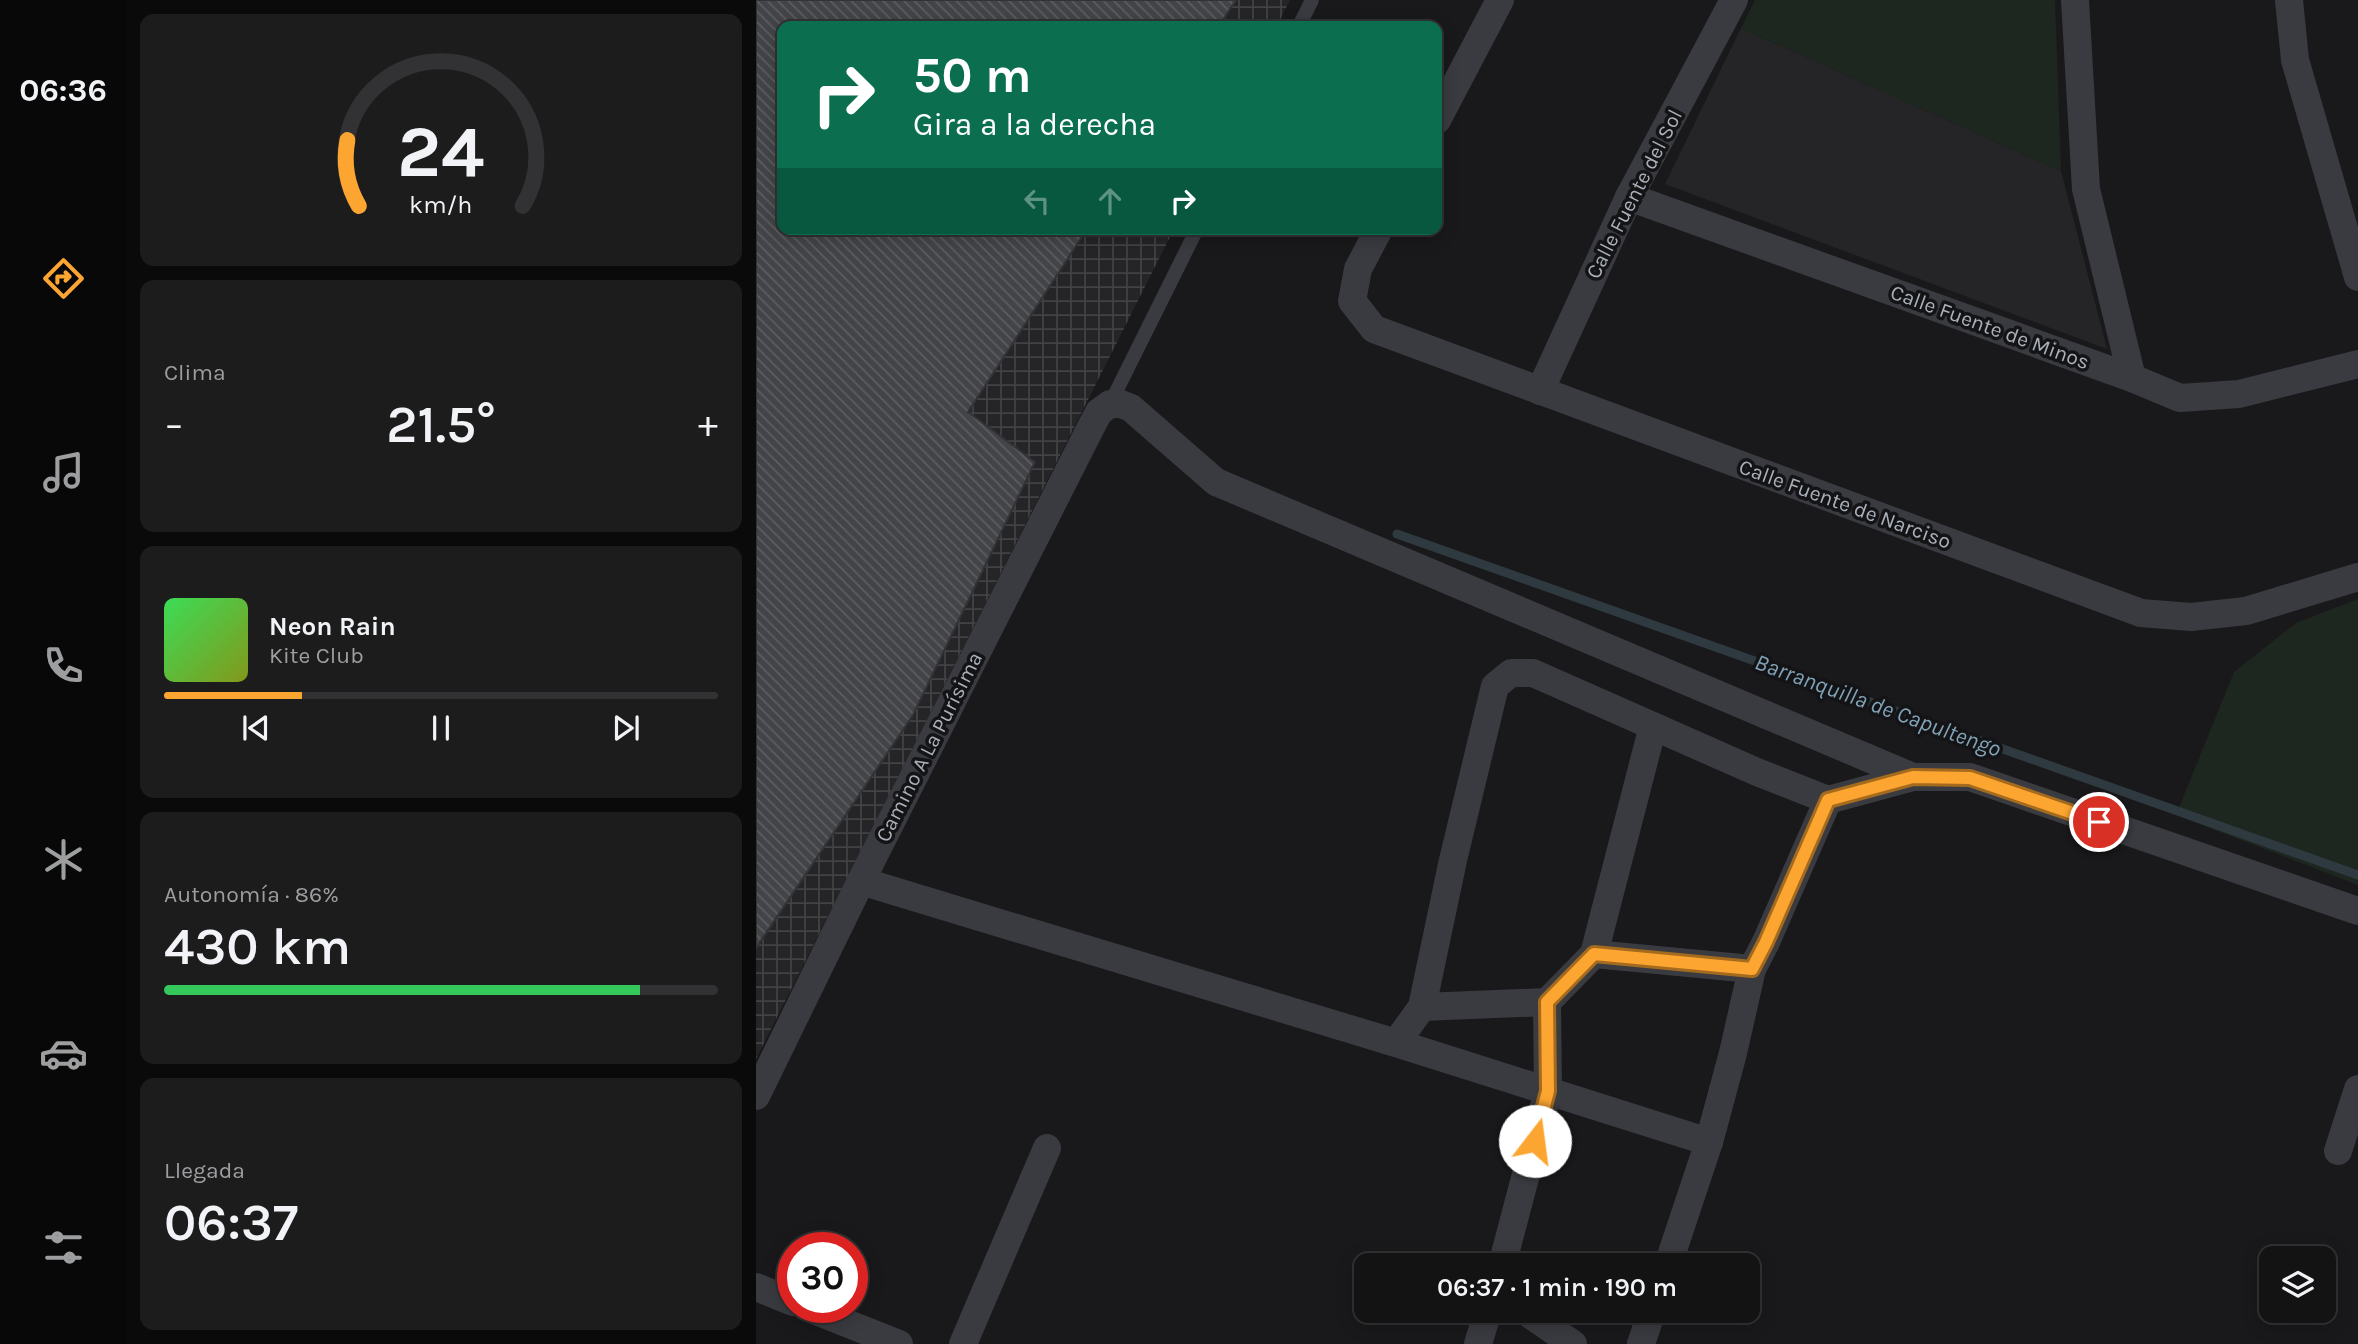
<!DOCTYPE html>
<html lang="es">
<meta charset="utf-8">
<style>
body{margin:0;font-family:Karla,sans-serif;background:#1c1c1d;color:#f1f3f6;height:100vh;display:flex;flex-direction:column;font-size:26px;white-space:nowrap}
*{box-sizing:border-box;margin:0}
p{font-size:23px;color:#9d9ea0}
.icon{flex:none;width:38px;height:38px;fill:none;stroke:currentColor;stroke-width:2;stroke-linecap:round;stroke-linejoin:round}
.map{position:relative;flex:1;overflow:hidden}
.sheet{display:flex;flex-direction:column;gap:14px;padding:14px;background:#0a0a0b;width:630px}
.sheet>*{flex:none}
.hud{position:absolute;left:21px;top:21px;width:665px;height:214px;border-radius:14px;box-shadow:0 4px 18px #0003,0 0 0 2px #323234;background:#0b6e4f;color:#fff;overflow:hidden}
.buttons{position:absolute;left:1503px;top:1246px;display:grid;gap:14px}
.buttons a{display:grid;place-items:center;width:77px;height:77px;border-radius:14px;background:#131314;box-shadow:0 4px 18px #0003,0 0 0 2px #323234;font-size:35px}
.speed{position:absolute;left:21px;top:1232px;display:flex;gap:14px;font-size:35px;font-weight:700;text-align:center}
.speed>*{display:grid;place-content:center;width:91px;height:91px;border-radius:50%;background:#131314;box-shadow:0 4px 18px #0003,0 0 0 2px #323234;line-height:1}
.speed .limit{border:10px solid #d22;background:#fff;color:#111}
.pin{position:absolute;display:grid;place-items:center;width:60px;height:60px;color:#fff;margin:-30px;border:4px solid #fff;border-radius:50%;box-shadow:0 2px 7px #0007}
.me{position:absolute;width:77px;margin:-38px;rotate:15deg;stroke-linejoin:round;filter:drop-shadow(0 0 5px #0008)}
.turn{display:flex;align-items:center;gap:24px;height:147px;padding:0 21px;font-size:32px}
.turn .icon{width:91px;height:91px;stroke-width:2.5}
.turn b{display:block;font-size:49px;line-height:60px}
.lanes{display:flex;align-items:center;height:66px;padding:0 21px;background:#0003;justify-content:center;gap:35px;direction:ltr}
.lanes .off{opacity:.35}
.big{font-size:52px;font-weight:600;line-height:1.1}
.sheet .widget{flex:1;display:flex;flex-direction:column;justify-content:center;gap:10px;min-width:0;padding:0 24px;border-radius:14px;background:#1c1c1d}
.sheet .dial{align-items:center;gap:0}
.dial svg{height:182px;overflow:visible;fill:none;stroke:#323234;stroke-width:7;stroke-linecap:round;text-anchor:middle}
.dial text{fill:#f1f3f6;stroke:none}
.song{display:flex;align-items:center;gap:21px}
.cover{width:84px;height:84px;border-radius:10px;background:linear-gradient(135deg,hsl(130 70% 55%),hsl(70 70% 35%))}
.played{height:7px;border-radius:4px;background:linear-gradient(90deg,#fca530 25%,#323234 25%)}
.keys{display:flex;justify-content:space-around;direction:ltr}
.heat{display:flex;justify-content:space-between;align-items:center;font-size:38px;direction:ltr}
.charge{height:10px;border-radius:5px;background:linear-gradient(90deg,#34c759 86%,#323234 0)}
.trip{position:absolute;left:598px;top:1253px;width:406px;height:70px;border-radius:14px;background:#131314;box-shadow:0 4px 18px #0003,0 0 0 2px #323234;font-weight:600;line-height:70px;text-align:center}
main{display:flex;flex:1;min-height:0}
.menu{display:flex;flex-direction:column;width:126px;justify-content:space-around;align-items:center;background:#080808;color:#9d9ea0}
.menu .icon{width:49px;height:49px}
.menu .on{color:#fca530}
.menu b{font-size:32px;color:#f1f3f6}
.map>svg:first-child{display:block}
</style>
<main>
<nav class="menu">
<b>06:36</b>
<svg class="icon on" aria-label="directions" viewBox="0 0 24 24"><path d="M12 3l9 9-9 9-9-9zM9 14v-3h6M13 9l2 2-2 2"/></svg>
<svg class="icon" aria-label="music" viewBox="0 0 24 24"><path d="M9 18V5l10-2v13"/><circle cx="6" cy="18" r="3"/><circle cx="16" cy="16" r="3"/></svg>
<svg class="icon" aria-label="phone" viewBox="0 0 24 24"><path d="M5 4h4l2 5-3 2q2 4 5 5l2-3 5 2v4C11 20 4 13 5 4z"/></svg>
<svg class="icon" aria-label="climate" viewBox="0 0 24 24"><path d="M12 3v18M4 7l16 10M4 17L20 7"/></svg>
<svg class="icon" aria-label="car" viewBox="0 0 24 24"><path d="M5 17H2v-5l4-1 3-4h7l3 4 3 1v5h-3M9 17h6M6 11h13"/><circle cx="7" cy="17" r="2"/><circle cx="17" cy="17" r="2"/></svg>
<svg class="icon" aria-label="filters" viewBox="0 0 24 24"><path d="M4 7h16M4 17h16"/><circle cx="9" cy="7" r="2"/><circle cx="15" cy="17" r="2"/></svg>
</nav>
<section class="sheet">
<div class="widget dial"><svg viewBox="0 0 100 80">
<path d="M14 69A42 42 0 1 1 86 69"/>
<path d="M14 69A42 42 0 0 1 9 40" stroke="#fca530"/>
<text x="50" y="56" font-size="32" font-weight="700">24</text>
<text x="50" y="72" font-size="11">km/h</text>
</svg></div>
<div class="widget"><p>Clima</p>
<div class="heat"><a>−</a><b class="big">21.5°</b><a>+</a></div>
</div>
<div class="widget">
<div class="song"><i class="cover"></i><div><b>Neon Rain</b><p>Kite Club</p></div></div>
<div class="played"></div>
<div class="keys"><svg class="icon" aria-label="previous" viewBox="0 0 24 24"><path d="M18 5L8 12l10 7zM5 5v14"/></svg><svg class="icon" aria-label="pause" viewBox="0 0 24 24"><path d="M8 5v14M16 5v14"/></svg><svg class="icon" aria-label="next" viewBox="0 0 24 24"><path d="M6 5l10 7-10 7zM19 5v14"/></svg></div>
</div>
<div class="widget"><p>Autonomía · 86%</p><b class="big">430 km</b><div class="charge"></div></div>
<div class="widget"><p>Llegada</p><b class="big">06:37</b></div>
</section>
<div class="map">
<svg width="1602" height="1344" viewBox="0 0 1602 1344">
<defs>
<pattern id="industrial-grid" width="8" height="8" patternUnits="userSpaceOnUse" patternTransform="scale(1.75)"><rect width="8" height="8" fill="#252528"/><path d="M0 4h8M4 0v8" fill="none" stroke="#424245"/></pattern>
<pattern id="building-back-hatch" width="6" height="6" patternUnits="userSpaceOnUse" patternTransform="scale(1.75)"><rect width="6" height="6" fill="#434448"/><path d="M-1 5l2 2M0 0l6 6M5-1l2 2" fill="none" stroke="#5b5d60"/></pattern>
</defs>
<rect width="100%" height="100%" fill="#19191b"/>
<path fill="#252528" d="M985 28 1305 171 1351 349 909 184Z"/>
<path fill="url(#industrial-grid)" d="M0 0H534L521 26H26V229H418L0 1059Z"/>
<g fill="#1e271f">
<path d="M999 0H1299L1305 171 985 28Z"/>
<path d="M1602 599V885L1420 815 1478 672 1540 623Z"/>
</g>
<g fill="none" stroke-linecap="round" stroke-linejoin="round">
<path stroke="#2e3a40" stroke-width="9" d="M641 534 1602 875"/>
</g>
<path fill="url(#building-back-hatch)" stroke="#333337" stroke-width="2" d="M0 0H480L463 26H26V229H331L212 412 279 462 157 715 0 948Z"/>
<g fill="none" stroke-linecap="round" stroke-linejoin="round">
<g stroke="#3a3b40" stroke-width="14">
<path d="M543 26 556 0"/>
<path d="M354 404 441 229"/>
</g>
<g stroke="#3a3b40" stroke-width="28">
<path d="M1319 0 1330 189 1376 378"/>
<path d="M1533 0 1539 60 1602 277"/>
<path d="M681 120 744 0"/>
<path d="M873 197 1376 378 1424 398 1483 394 1602 364"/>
<path d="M623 229 602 269 596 301 618 329 1385 613 1435 617 1490 611 1602 577"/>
<path d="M784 391 873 197 978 0"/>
<path d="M105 881 640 1043 953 1142"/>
<path d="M838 954 996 969"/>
<path d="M666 1007 791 1002"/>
<path d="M640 1043 666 1007 697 860 739 686 755 673H777L1001 772 1072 800 1157 777H1214L1602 911"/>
<path d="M0 1096 105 881 335 427 343 412 354 404H365L375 408 460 482 1157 777"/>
<path d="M1582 1151 1602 1089"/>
<path d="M746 1265 792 1091 791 1002 838 954 897 726"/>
<path d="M912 1265 953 1142 977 1053 996 969 1010 942 1072 800"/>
<path d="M0 1287 37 1302"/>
<path d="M50 1307 143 1344"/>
<path d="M769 1311 817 1344"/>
<path d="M207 1344 291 1148"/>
<path d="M722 1344 732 1311"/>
<path d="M885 1344 896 1311"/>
</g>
</g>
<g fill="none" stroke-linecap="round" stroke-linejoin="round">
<defs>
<path id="route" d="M779 1141 792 1091 791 1002 838 954 996 969 1010 942 1072 800 1157 777 1214 778 1343 822"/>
</defs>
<use href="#route" stroke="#a46b1f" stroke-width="18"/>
<use href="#route" stroke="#fca530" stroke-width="12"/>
</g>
<g text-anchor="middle" stroke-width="7" stroke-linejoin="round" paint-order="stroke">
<g font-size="21" fill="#aab1bb" stroke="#141416">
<text transform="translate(878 194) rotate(-63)" y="7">Calle Fuente del Sol</text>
<text transform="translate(1234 327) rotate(20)" y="7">Calle Fuente de Minos</text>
<text transform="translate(1089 504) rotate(20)" y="7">Calle Fuente de Narciso</text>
<text transform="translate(173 747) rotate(-63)" y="7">Camino A La Purísima</text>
</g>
<g font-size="23" font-style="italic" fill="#80a3b8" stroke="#141416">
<text transform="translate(1122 705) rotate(20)" y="8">Barranquilla de Capultengo</text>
</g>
</g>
</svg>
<div class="buttons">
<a><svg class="icon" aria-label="layers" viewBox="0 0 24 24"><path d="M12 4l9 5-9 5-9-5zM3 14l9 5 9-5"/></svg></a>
</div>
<div class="speed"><div class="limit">30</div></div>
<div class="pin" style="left:1343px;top:822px;background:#d93025"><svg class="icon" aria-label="arrive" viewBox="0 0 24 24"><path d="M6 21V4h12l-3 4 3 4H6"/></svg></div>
<svg class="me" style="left:779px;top:1141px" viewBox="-20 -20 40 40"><circle r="19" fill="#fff"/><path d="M0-13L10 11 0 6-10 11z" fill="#fca530"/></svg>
<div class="trip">06:37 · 1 min · 190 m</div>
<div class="hud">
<div class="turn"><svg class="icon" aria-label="right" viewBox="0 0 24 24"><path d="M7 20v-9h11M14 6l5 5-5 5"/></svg><div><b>50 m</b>Gira a la derecha</div></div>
<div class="lanes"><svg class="icon off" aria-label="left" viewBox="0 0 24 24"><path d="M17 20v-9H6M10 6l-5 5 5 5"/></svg><svg class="icon off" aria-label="ahead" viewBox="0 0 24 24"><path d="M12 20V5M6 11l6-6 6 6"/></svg><svg class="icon" aria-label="right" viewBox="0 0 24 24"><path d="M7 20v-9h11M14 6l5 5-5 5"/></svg></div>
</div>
</div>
</main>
